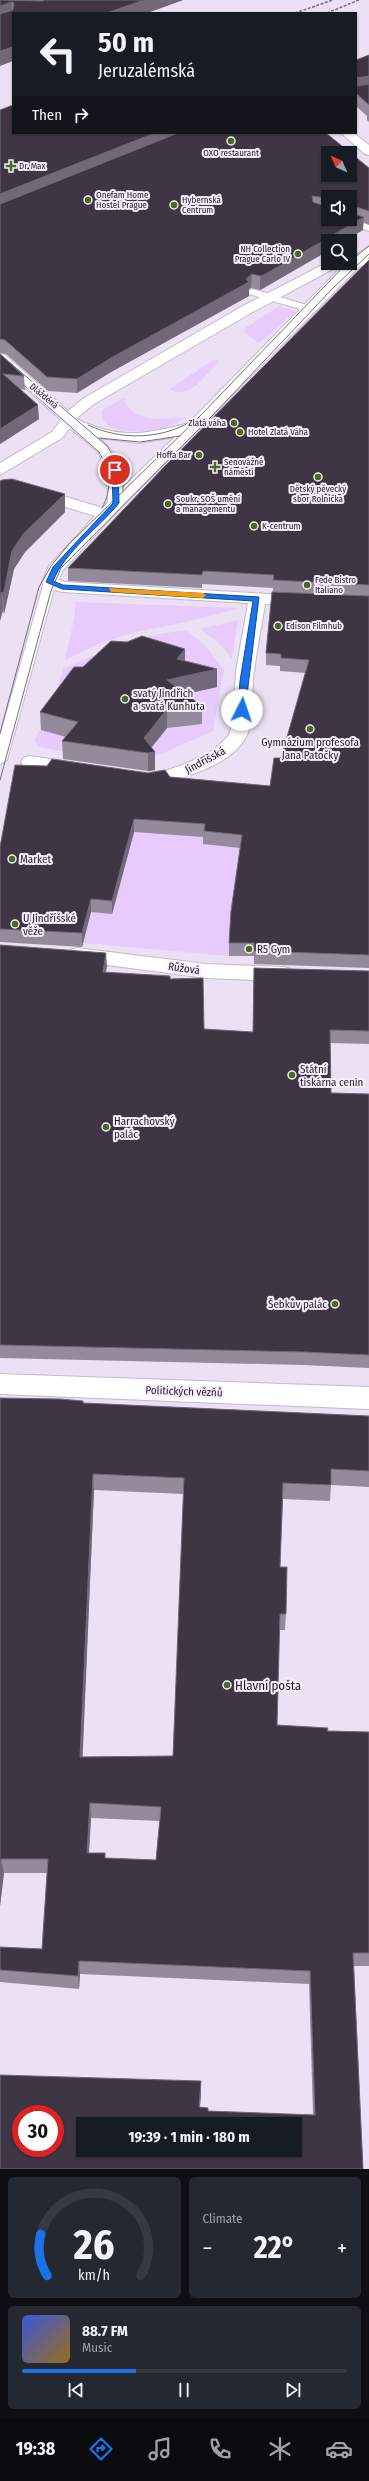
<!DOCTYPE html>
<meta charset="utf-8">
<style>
body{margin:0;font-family:"Fira Sans Condensed",sans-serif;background:#242831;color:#f1f3f6;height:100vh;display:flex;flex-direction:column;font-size:15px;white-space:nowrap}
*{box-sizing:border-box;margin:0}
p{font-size:13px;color:#9ea1a6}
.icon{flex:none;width:22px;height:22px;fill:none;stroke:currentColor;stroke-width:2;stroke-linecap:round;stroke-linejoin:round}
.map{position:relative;height:2169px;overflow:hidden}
.details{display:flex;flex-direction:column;gap:8px;padding:8px;background:#0d0f14;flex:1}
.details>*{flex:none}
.hud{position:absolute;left:12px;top:12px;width:345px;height:122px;border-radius:0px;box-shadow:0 1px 3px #0004;background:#171b24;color:#f1f3f6;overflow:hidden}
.needle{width:26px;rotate:315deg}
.fabs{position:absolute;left:321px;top:146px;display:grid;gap:8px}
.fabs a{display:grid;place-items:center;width:36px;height:36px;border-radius:0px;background:#171b24;box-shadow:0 1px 3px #0004;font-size:20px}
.speed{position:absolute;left:12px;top:2105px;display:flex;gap:8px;font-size:20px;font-weight:700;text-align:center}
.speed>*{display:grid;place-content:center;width:52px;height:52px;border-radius:50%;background:#171b24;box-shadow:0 1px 3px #0004;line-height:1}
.speed .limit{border:6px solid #d22;background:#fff;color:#111}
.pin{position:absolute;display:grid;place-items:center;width:34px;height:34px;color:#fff;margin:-17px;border:2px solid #fff;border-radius:50%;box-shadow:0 1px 4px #0007}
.me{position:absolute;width:44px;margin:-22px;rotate:4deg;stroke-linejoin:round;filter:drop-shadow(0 0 3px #0008)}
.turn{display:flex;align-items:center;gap:14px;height:84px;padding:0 20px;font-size:18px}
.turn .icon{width:52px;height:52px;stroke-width:2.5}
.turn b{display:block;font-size:28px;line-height:34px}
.then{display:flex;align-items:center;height:38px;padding:0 20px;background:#0003;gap:8px;font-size:15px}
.big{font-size:30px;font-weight:700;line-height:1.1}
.details .card{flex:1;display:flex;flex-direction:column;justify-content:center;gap:6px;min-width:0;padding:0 14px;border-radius:6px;background:#242831}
.details .dial{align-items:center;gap:0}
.dial svg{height:104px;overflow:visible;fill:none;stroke:#363941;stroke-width:7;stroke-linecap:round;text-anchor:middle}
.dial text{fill:#f1f3f6;stroke:none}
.song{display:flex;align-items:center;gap:12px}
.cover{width:48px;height:48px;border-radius:6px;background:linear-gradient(135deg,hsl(230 70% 55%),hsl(40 70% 35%))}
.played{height:4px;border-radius:2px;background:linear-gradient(90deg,#1a73e8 35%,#363941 35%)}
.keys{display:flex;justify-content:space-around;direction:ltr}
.heat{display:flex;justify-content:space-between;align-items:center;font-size:22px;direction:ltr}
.details .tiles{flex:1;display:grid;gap:8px;grid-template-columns:1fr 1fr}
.card:last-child{grid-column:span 2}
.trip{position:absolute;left:76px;top:2117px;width:226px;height:40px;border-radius:0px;background:#171b24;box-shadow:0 1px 3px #0004;font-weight:700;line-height:40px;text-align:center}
.tabs{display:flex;height:64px;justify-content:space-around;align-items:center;background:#090b0e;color:#9ea1a6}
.tabs .icon{width:28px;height:28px}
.tabs .active{color:#1a73e8}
.tabs b{font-size:18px;color:#f1f3f6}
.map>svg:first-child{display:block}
</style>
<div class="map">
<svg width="369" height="2169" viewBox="0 0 369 2169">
<rect width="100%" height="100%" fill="#ebe0f4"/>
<g fill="#e6cbfc">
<path d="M279 306 296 311 259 343 245 333V328Z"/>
<path d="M213 360 219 361C207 373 189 402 170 389Z"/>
<path d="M124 398C129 424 168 419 187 417 179 422 170 426 161 429 146 432 97 437 102 410Z"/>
<path d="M76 602 240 608 186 622 136 632 103 642 65 660 74 619Z"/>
<path d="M238 620 232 659 222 646 201 629Z"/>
<path d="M186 631 204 644 224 670 213 731 147 760 142 753 159 737 154 735 186 713 184 661 190 659 56 693 63 669C103 651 142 633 186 631Z"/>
<path d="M49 711 70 737 71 753 40 747 34 741Z"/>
<path d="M48 803 207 829 204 844 241 848 231 921 229 956 83 943 91 912Z"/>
</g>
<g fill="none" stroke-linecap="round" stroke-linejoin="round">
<defs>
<g id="lane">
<path d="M336 219H350L369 225V231Z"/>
<path d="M369 259V265L352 267 347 264 352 261Z"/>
<path d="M252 289 314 307 315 309 310 312 249 294 247 292Z"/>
<path d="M50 578 56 582 7 760 0 764V736L44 582Z"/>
</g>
<g id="street">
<path d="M341 133H354L369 145V155L365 154Z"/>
<path d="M369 246V257L122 506 63 570 59 580 65 582 302 596 308 597 310 601 308 605 302 606 265 604C261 629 256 654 253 679 252 693 253 708 251 722 246 752 216 766 190 775 173 781 152 787 133 782L131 778 133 774 165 771 188 763 215 749 229 735 233 722 236 671 248 603 62 592 44 586 42 582 49 566 95 516 30 496 28 493 36 488 103 508 108 502 107 470 98 452 70 428 62 438 0 475V463L52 432 61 420 0 365V354L5 355 68 411 84 398 241 307 328 262 344 263 251 313 94 404 77 418C83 424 87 423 94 426 127 439 156 432 189 423L345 263H350V259ZM175 437 123 487C123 466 115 452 99 438L139 443Z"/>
<path d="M30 756 77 763 84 765 86 769 84 773 77 775 23 766 21 762 23 758Z"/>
<path d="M77 948 206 964 284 967 291 969 294 974 291 979 284 981 206 978 70 960 67 955 70 950Z"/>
<path d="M0 1374 369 1387V1409L0 1394Z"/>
</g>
</defs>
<use href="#lane" stroke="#c3b9cc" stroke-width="2"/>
<use href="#street" stroke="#c3b9cc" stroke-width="2"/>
<use href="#lane" fill="#fff" fill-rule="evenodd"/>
<use href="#street" fill="#fff" fill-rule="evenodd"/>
<g stroke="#756e7a" stroke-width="1">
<path d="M350 261 369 246"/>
<path d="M0 354 107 446 123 471V492"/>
<path d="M0 364 99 452C110 471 113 488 102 508"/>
<path d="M88 425C120 440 159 440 190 422"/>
<path d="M99 438 140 442 180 436"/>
<path d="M0 733 39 587 51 566 69 544 200 416 347 263"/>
<path d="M0 780 51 591 61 568 212 416 334 287 369 254"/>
</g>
<g stroke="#756e7a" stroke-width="1.5" stroke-dasharray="3 1.5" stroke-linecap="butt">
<path d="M295 13 333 0"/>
<path d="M327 13 359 0"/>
</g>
</g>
<g fill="#948a9c" fill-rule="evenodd">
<path d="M0 0H183L147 13H13Z"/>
<path d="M369 55V122L367 120V116L356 106V60Z"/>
<path d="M0 110 369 168V225L363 222V230L264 288 260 290 251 288 249 289V296L111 372 77 393 48 391 6 354 0 353ZM328 197H350V219H328Z"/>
<path d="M369 260V968L254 964V956H229V943L240 848 203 844V837L134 832 112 914 91 912 82 947 0 942V943V847L170 777 270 786 281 758 306 673 280 671V666L266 665V653L273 588 202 584V588L68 581V568Z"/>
<path d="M0 354 24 376 25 390 21 389 39 419 0 444Z"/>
<path d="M0 481 65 512 25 552 14 569 4 614 3 610 0 621Z"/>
<path d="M185 661 217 687 186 694 202 706V724L167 728 151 748 155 752V770L148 771 63 759 62 741 66 737 41 730 40 712 83 667Z"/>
<path d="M0 945 107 966 106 972 170 979 204 1029 253 1032 254 968 369 971V1044L330 1043 331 1093 369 1094V1368L303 1365 0 1358Z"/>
<path d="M0 1398 83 1403 369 1416V1487L331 1485 330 1501 283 1499 280 1567 286 1614 285 1630H279L277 1725 327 1731 369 1732V1966H354L363 2169H0L201 2093 200 2107 208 2111 313 2115 309 1984 80 1974 79 1989 0 1982V1947L42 1949 47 1873H4L0 1906ZM94 1490 184 1494 173 1756 82 1757ZM91 1818 160 1821 156 1860 105 1858 89 1853Z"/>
</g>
<g fill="#72687a">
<path d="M144 0H183L147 13H107Z"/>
<path d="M12 2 13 16 0 20V6Z"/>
<path d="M13 47V61L0 66V51Z"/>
<path d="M369 76V88L356 90V78Z"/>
<path d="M155 133H187L0 207V194Z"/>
<path d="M364 217 363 230 344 241H328V251L260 290V276Z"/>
<path d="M252 274 251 288 249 289V296L111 372 77 393V379L111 358 246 279Z"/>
<path d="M38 405 39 419 0 444V429Z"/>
<path d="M65 494V512L25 552 14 569 4 614 3 596 12 551 24 533Z"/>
<path d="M2 592 3 610 0 621V597Z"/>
<path d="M185 649V667L217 669V687L167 698V680L177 659Z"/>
<path d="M167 709V728L147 753 144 738Z"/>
<path d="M155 752V770L148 771V753Z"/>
<path d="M134 819V832L112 914V901Z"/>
<path d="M91 899V912L82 947V933Z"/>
<path d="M106 953 107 966 103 985V972Z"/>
<path d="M93 1474 94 1490 82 1771 80 1757Z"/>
<path d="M90 1803 91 1818 88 1866 87 1853Z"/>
<path d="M1 1859 4 1873 0 1906V1872Z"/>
<path d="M79 1961 80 1974 79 1989 78 1976Z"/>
<path d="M201 2081V2093L199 2119V2107Z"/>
</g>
<g fill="#3e3545" stroke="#72687a" fill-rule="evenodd">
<path d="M0 0 43 1 44 0H144L107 13H13V47L0 51V14L13 10 14 3 12 2 0 6Z"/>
<path d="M369 55V76L356 78V60Z"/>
<path d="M369 84V105L356 93V86Z"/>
<path d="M13 105V133H155L0 194V110Z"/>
<path d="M178 133H326L369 168V211L350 205V197H328V198L312 196 313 202 328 207V219H350V213L364 217 264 275 260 276 252 274 246 279 249 282 111 358 77 379 47 377 5 340 0 339V204ZM328 153H350V175H328Z"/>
<path d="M369 260V585L273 580 274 575 203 571 202 575 68 568 164 467Z"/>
<path d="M0 354 24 376 3 374 38 405 0 429Z"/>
<path d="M12 479 65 494 24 533 12 551 3 596 2 592 0 597V481L2 480Z"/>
<path d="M272 592 369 596V955L254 951V943H229L231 911 242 835 204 831 205 824 134 819 112 901 91 899 82 933 0 929V847L15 765 47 766 52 759 148 773 165 770 170 777 270 786 274 758H281L309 660 281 658V654L266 653Z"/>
<path d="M142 636 185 649 177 659 217 669 167 680 202 706 167 709 144 738 155 752 148 753 62 741 78 722 40 712 74 667H83L111 641 127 642Z"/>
<path d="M0 945 106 953 103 972 170 976V979L203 978 204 1029 253 1032 254 968 369 971V1031L330 1030 331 1093 369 1094V1355L304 1352 0 1345Z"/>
<path d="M0 1398 60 1399 83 1401V1403L369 1416V1471L331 1469V1485L283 1483 280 1567H287L286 1614H280L277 1725 328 1728 327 1731 369 1732V1953H353L363 2169H0V2075L201 2081 199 2107 208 2108V2111L315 2115 310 1971 79 1961 78 1976 0 1970V1947L42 1949 48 1859H1L0 1872ZM93 1474 184 1478 173 1756 80 1757ZM90 1803 161 1807 156 1860 105 1858V1853H87ZM21 2114H55V2148H21ZM83 2124H295V2150H83Z"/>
</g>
<path fill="#1a73e8" stroke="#114b97" d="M115 468 118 470 119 503C98 529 66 550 53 581L63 585 259 597 245 711 238 710 240 681 253 601 62 589 46 582 53 567 113 503 112 470Z"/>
<path fill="#f59e0b" d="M109 588 203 593 206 595 203 598 111 592Z"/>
<g fill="#4a6a20" stroke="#f7eefe" stroke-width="1.5">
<circle cx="231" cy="141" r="4"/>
<path d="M9 160h4v4h4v4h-4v4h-4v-4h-4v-4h4z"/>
<circle cx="88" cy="200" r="4"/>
<circle cx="174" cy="205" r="4"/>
<circle cx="298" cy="254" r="4"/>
<circle cx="234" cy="423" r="4"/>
<circle cx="240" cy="432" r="4"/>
<circle cx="199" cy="455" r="4"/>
<path d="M213 461h4v4h4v4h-4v4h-4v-4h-4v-4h4z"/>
<circle cx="318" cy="477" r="4"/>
<circle cx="168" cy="504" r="4"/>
<circle cx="254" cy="526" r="4"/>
<circle cx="307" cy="585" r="4"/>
<circle cx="278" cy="626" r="4"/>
<circle cx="125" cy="699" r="4"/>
<circle cx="310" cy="729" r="4"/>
<circle cx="12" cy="859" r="4"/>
<circle cx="15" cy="924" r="4"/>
<circle cx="249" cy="949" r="4"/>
<circle cx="292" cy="1075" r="4"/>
<circle cx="106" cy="1127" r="4"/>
<circle cx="335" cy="1304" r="4"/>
<circle cx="227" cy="1685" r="4"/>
</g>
<g text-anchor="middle" stroke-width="4" stroke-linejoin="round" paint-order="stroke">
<g font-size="9" fill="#211d24" stroke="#f7eefe" text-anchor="start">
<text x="231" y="156" text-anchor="middle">OXO restaurant</text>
<text x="19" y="169">Dr. Max</text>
<text x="96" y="198">Onefam Home<tspan x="96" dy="10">Hostel Prague</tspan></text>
<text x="182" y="203">Hybernská<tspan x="182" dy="10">Centrum</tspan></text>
<text x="290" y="252" text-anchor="end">NH Collection<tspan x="290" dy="10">Prague Carlo IV</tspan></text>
<text x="226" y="426" text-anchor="end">Zlatá váha</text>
<text x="248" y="435">Hotel Zlatá Váha</text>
<text x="191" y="458" text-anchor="end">Hoffa Bar</text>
<text x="224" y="465">Senovážné<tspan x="224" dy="10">náměstí</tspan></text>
<text x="318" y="492" text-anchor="middle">Dětský pěvecký<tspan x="318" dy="10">sbor Rolnička</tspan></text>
<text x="176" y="502">Soukr. SOŠ umění<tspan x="176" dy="10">a managementu</tspan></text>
<text x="262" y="529">K-centrum</text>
<text x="315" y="583">Fede Bistro<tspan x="315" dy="10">Italiano</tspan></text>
<text x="286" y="629">Edison Filmhub</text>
</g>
<g font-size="9" fill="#211d24" stroke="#f7eefe">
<text transform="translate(44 396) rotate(40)" y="3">Dlážděná</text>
</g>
<g font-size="11" fill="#211d24" stroke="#f7eefe" text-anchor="start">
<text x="133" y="697">svatý Jindřich<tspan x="133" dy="13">a svatá Kunhuta</tspan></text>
<text x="310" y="746" text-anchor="middle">Gymnázium profesofa<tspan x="310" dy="13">Jana Patočky</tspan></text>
<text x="20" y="863">Market</text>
<text x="23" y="922">U Jindříšské<tspan x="23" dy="13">věže</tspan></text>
<text x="257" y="953">R5 Gym</text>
<text x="300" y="1073">Státní<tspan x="300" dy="13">tiskárna cenin</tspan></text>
<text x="114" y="1125">Harrachovský<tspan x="114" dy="13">palác</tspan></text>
<text x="327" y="1308" text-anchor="end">Šebkův palác</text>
</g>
<g font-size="11" fill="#211d24" stroke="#f7eefe">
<text transform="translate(205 760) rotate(-28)" y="4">Jindřišská</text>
<text transform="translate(184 968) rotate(8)" y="4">Růžová</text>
<text transform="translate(184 1391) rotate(2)" y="4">Politických vězňů</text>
</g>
<g font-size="13" fill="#211d24" stroke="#f7eefe" text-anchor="start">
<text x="235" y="1690">Hlavní pošta</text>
</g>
</g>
</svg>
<div class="fabs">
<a><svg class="needle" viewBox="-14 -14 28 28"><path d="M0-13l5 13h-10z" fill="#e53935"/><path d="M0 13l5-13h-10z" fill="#9ea1a6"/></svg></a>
<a><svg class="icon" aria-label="sound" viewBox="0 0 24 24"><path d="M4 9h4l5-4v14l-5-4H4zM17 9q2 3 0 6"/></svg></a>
<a><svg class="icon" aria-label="search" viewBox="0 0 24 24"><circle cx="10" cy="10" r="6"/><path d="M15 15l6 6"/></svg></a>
</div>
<div class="speed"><div class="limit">30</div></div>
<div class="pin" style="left:115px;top:470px;background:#d93025"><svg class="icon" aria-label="arrive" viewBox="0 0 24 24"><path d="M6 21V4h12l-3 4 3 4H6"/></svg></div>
<svg class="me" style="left:242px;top:710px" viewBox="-20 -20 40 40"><circle r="19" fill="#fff"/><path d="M0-13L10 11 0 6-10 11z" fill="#1a73e8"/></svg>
<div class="trip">19:39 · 1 min · 180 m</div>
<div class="hud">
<div class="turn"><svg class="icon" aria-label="left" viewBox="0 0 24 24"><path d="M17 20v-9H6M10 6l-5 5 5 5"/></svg><div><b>50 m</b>Jeruzalémská</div></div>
<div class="then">Then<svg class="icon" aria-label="right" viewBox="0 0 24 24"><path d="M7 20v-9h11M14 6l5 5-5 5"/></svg></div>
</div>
</div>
<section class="details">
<div class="tiles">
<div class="card dial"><svg viewBox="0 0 100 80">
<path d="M14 69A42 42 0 1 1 86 69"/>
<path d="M14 69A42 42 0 0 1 9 37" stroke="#1a73e8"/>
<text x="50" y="56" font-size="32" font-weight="700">26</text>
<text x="50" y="72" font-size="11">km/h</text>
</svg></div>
<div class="card"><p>Climate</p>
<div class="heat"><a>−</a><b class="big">22°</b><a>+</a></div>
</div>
<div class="card">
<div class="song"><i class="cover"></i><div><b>88.7 FM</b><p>Music</p></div></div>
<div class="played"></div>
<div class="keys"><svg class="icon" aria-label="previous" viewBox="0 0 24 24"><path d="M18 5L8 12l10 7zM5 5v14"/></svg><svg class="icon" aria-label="pause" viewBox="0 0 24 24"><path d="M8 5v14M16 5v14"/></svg><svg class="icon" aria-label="next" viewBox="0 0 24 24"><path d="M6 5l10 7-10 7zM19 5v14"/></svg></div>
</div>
</div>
</section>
<nav class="tabs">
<b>19:38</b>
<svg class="icon active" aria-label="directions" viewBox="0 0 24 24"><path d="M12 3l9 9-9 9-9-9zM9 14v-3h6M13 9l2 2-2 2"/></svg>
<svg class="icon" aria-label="music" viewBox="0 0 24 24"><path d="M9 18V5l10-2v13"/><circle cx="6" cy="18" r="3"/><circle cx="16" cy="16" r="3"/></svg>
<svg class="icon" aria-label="phone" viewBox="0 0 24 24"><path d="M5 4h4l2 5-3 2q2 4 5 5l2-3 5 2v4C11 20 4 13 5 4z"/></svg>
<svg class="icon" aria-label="climate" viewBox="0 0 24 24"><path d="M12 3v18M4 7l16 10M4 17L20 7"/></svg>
<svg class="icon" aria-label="car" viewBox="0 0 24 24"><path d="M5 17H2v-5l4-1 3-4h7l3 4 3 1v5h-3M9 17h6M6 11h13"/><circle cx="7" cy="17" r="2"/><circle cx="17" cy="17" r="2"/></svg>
</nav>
